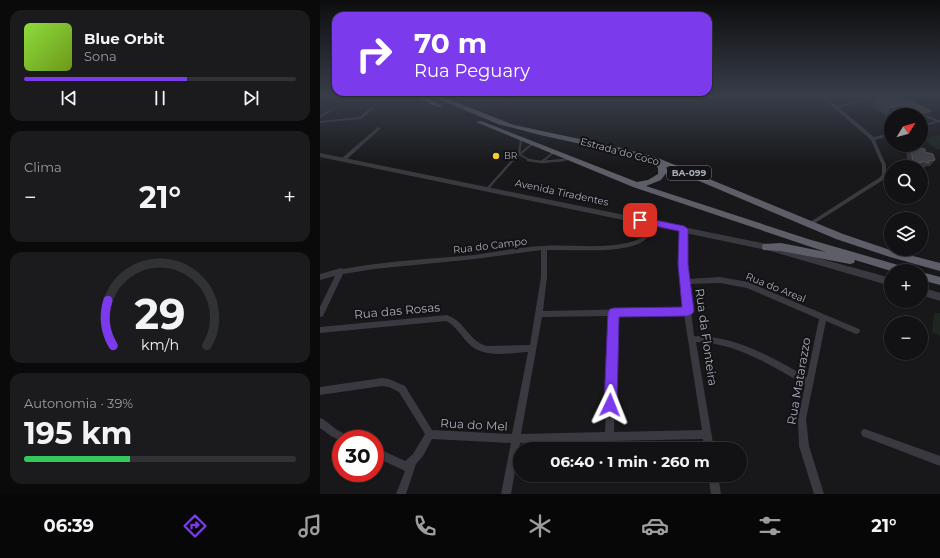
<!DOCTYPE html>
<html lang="pt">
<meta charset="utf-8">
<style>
body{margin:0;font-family:Montserrat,sans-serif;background:#1b1b1d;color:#f1f3f6;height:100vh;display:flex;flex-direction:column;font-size:15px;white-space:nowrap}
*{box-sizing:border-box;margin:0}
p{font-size:13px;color:#9c9ea0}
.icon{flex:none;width:22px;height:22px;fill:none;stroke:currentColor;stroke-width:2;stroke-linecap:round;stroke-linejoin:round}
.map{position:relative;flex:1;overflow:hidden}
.side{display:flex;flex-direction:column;gap:10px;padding:10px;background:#0a0a0b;width:320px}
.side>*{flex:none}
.hud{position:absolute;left:12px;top:12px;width:380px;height:84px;border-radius:12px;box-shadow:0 1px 3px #0004,0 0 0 1px #313234;background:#7c3aed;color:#fff;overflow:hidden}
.needle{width:26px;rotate:53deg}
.controls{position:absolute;left:564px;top:108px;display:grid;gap:8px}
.controls a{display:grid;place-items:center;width:44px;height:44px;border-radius:50%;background:#121214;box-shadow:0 1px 3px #0004,0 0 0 1px #313234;font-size:20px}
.speed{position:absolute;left:12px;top:430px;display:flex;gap:8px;font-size:20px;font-weight:700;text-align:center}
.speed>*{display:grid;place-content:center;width:52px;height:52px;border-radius:50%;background:#121214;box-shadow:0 1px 3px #0004,0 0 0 1px #313234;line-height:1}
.speed .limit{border:6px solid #d22;background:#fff;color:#111}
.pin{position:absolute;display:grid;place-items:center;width:34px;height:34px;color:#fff;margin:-17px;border-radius:8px;box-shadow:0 2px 6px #0006}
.me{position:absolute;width:44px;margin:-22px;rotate:2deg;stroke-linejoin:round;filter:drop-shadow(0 0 3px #0008)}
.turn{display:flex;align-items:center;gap:14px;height:84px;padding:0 16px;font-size:18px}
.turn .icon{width:52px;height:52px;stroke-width:2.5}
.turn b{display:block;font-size:28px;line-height:34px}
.big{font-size:30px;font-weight:700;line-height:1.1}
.side .tile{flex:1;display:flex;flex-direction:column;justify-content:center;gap:6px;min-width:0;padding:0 14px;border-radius:12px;background:#1b1b1d}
.side .dial{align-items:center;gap:0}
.dial svg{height:104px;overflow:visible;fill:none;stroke:#313234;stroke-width:7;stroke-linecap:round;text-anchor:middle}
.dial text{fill:#f1f3f6;stroke:none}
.song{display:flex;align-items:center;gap:12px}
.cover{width:48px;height:48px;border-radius:6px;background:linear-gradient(135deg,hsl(90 70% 55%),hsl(80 70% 35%))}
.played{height:4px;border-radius:2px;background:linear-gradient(90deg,#7c3aed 60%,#313234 60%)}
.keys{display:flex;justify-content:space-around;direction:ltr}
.heat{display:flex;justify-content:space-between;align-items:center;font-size:22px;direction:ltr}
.charge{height:6px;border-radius:3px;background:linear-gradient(90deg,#34c759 39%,#313234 0)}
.trip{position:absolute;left:193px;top:442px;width:234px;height:40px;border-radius:20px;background:#121214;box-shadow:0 1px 3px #0004,0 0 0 1px #313234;font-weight:700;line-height:40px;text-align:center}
.menu{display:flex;height:64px;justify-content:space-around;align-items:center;background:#070708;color:#9c9ea0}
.menu .icon{width:28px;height:28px}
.menu .active{color:#7c3aed}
.menu b{font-size:18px;color:#f1f3f6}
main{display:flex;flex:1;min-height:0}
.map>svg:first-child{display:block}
</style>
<main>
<section class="side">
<div class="tile">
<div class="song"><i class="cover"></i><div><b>Blue Orbit</b><p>Sona</p></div></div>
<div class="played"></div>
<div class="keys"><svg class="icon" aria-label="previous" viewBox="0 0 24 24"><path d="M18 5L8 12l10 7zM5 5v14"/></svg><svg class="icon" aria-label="pause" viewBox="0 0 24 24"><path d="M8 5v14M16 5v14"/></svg><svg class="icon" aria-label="next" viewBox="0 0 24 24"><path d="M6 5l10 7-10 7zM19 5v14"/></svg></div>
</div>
<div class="tile"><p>Clima</p>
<div class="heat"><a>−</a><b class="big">21°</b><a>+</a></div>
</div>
<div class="tile dial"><svg viewBox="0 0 100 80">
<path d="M14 69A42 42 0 1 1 86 69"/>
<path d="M14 69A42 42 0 0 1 10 34" stroke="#7c3aed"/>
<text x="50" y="56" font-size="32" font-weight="700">29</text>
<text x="50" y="72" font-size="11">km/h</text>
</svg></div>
<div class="tile"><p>Autonomia · 39%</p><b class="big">195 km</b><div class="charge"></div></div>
</section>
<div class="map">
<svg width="620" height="494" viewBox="0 0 620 494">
<rect width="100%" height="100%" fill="#18181a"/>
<g fill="#1e2620">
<path d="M620 135V149H616L603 138Z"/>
<path d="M614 313H620V336L612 332Z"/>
</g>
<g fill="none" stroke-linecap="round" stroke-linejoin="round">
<g stroke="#39393f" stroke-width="2">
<path d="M516 107 547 100"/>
<path d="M603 115 618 121"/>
<path d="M201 139 199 154 211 161"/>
<path d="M192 161 213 143"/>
<path d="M223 161 234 152"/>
<path d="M238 161 249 159"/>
</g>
<g stroke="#39393f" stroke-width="2.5">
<path d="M208 160 222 162 243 160"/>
<path d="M223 161 224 160"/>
<path d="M168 188 193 160"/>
</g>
<g fill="#39393f" fill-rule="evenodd">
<path d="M0 95H4L0 97Z"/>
<path d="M499 95H504L554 137 571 133V135L555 140 566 165V175L563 180 489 227 487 226 486 225 487 224 559 178 562 175V165L551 140Z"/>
<path d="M50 108 53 109 41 119 0 123V121L39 117Z"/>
<path d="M10 109 13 110 0 118V115Z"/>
<path d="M620 120V122L601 127V125Z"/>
<path d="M58 127 61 128 26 160H22V158Z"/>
<path d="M335 221 338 223C335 229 331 236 325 240 305 255 252 249 227 250V277L223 311 364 308 360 256 361 229 364 227 367 229V256L368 279 400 277 428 282 539 329 540 331 539 333 536 334 506 321 486 419 489 446 504 494H494L479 446 478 419 485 385C450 365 417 343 376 342L394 449H384L383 439 200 443 191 494H181L191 443 112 439 103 456 96 464 86 494H76L85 471 55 457V447L85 461 93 454 105 434 79 392 69 387 62 386 0 395V387L62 378 69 379 85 386 112 430 192 434 208 352C189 353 163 359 148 343 141 336 136 326 126 321L0 333V327L127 315C146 322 148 341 167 346L210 345 215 314 221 277V250L155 259 54 269 23 274 3 316 0 317V307L15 276 0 280V274L21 268 23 269C66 261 110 259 154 255 177 252 200 247 223 246 253 244 285 250 314 241 324 238 328 230 333 222ZM400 283 427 288 499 319 487 377C451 357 417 336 374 336L368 284ZM364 314 382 430 294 432 297 315ZM290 316 285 432 201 434 222 317Z"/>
<path d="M0 418 3 419 17 430 29 436 31 439H21V441L11 436 0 428Z"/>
<path d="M545 429 620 456V466L542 436 541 433 542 430Z"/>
<path d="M388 475H398L401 494H391Z"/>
</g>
<g fill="#39393f" fill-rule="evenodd">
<path d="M0 153 447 244 571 278V286L447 250 0 157Z"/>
<path d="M601 287 620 293V301L601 295Z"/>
</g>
<g fill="#5d5e68" fill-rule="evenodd">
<path d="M92 95H101L123 106 118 107Z"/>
<path d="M109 95H118L194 125 302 148 338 158 523 234 570 250 620 263V271L570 257 516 239 346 167 347 172 341 180 326 186 488 239 585 267 589 268 590 271H571L535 260 534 263 530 264 461 251 443 250 442 247 443 244 461 243 506 252 313 187 156 122 161 121 317 182 328 180 338 174V168L331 161 316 156 220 135 178 124Z"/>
<path d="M601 272 620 277V285L601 280Z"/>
</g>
</g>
<g fill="#343438">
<path d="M577 95 606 118 601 115H584L578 112 566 115 550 106 554 99Z"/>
<path d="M589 145H594L600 148 615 160 610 166H606L604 168H601V167H588L586 150Z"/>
</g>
<g fill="#232326">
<path d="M583 105 578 112 566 115 571 108Z"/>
<path d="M611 111 606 118 601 120V115H597Z"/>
</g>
<g fill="#414146" stroke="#515258">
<path d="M569 95H577L611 111 595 115 596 111 583 105 571 108 554 99Z"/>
<path d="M590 145 599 146 600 148 605 149V152L613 154 615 160 608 161 609 163 601 161V163L593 161Z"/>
</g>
<linearGradient id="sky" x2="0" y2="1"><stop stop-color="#0d0d0e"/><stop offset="0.58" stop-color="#373d49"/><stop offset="1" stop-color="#373d49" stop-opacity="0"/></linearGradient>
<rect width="620" height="165" fill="url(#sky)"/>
<path fill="#7c3aed" stroke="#51269a" d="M320 217 364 226 368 229V264L374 311 372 314 368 316 299 317 297 405 295 410 290 412 286 410 284 405 288 312 290 309 294 308 362 307 358 264 359 231 317 222 316 220Z"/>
<circle fill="#f7cc33" stroke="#131315" stroke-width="1.5" cx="176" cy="156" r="4"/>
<g text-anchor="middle" stroke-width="4" stroke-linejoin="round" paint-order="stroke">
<g font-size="9" fill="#aaadba" stroke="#131315" text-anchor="start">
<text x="184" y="159">BR</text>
</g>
<rect fill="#131315" stroke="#7d7f88" stroke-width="1" x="347" y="166" width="44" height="14" rx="3"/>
<g font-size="9" font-weight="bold" fill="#aaadba">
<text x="369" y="176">BA-099</text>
</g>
<g font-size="10" fill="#aaadba" stroke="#131315">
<text transform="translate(300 151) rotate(15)" y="4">Estrada do Coco</text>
<text transform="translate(242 192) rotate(12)" y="4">Avenida Tiradentes</text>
<text transform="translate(170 245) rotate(-7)" y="4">Rua do Campo</text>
<text transform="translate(456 287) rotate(22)" y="4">Rua do Areal</text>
</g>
<g font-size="12" fill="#aaadba" stroke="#131315">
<text transform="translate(77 311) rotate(-5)" y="4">Rua das Rosas</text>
<text transform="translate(386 337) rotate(82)" y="4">Rua da Flonteira</text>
<text transform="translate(479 381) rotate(-80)" y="4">Rua Matarazzo</text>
<text transform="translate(154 425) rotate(3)" y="4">Rua do Mel</text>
</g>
</g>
</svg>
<div class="controls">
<a><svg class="needle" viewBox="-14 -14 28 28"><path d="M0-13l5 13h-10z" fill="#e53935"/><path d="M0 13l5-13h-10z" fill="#9c9ea0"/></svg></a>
<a><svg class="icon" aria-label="search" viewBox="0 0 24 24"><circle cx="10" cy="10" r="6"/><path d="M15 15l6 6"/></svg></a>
<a><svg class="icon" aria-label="layers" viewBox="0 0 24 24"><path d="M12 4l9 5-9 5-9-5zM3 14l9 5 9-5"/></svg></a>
<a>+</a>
<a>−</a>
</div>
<div class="speed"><div class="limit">30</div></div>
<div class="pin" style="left:320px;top:220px;background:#d93025"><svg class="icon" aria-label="arrive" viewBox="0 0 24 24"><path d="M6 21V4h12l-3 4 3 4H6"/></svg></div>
<svg class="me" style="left:290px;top:405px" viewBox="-20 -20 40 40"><path d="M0-17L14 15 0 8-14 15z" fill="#7c3aed" stroke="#fff" stroke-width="4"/></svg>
<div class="trip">06:40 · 1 min · 260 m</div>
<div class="hud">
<div class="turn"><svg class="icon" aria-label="right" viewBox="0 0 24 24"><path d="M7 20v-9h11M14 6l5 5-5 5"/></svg><div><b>70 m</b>Rua Peguary</div></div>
</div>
</div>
</main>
<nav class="menu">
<b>06:39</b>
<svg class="icon active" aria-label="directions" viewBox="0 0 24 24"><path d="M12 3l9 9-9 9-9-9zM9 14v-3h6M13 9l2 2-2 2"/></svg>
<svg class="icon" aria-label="music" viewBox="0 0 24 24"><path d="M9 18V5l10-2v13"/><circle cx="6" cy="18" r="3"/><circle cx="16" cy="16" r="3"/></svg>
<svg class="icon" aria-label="phone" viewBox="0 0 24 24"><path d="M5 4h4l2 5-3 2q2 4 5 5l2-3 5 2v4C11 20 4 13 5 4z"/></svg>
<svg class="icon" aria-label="climate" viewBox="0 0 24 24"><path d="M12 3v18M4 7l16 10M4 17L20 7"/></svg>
<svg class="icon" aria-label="car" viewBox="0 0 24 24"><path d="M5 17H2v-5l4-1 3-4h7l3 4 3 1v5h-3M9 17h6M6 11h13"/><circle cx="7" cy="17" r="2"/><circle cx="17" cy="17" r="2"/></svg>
<svg class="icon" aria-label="filters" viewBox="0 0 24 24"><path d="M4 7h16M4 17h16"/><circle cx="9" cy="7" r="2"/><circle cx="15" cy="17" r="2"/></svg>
<b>21°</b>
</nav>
